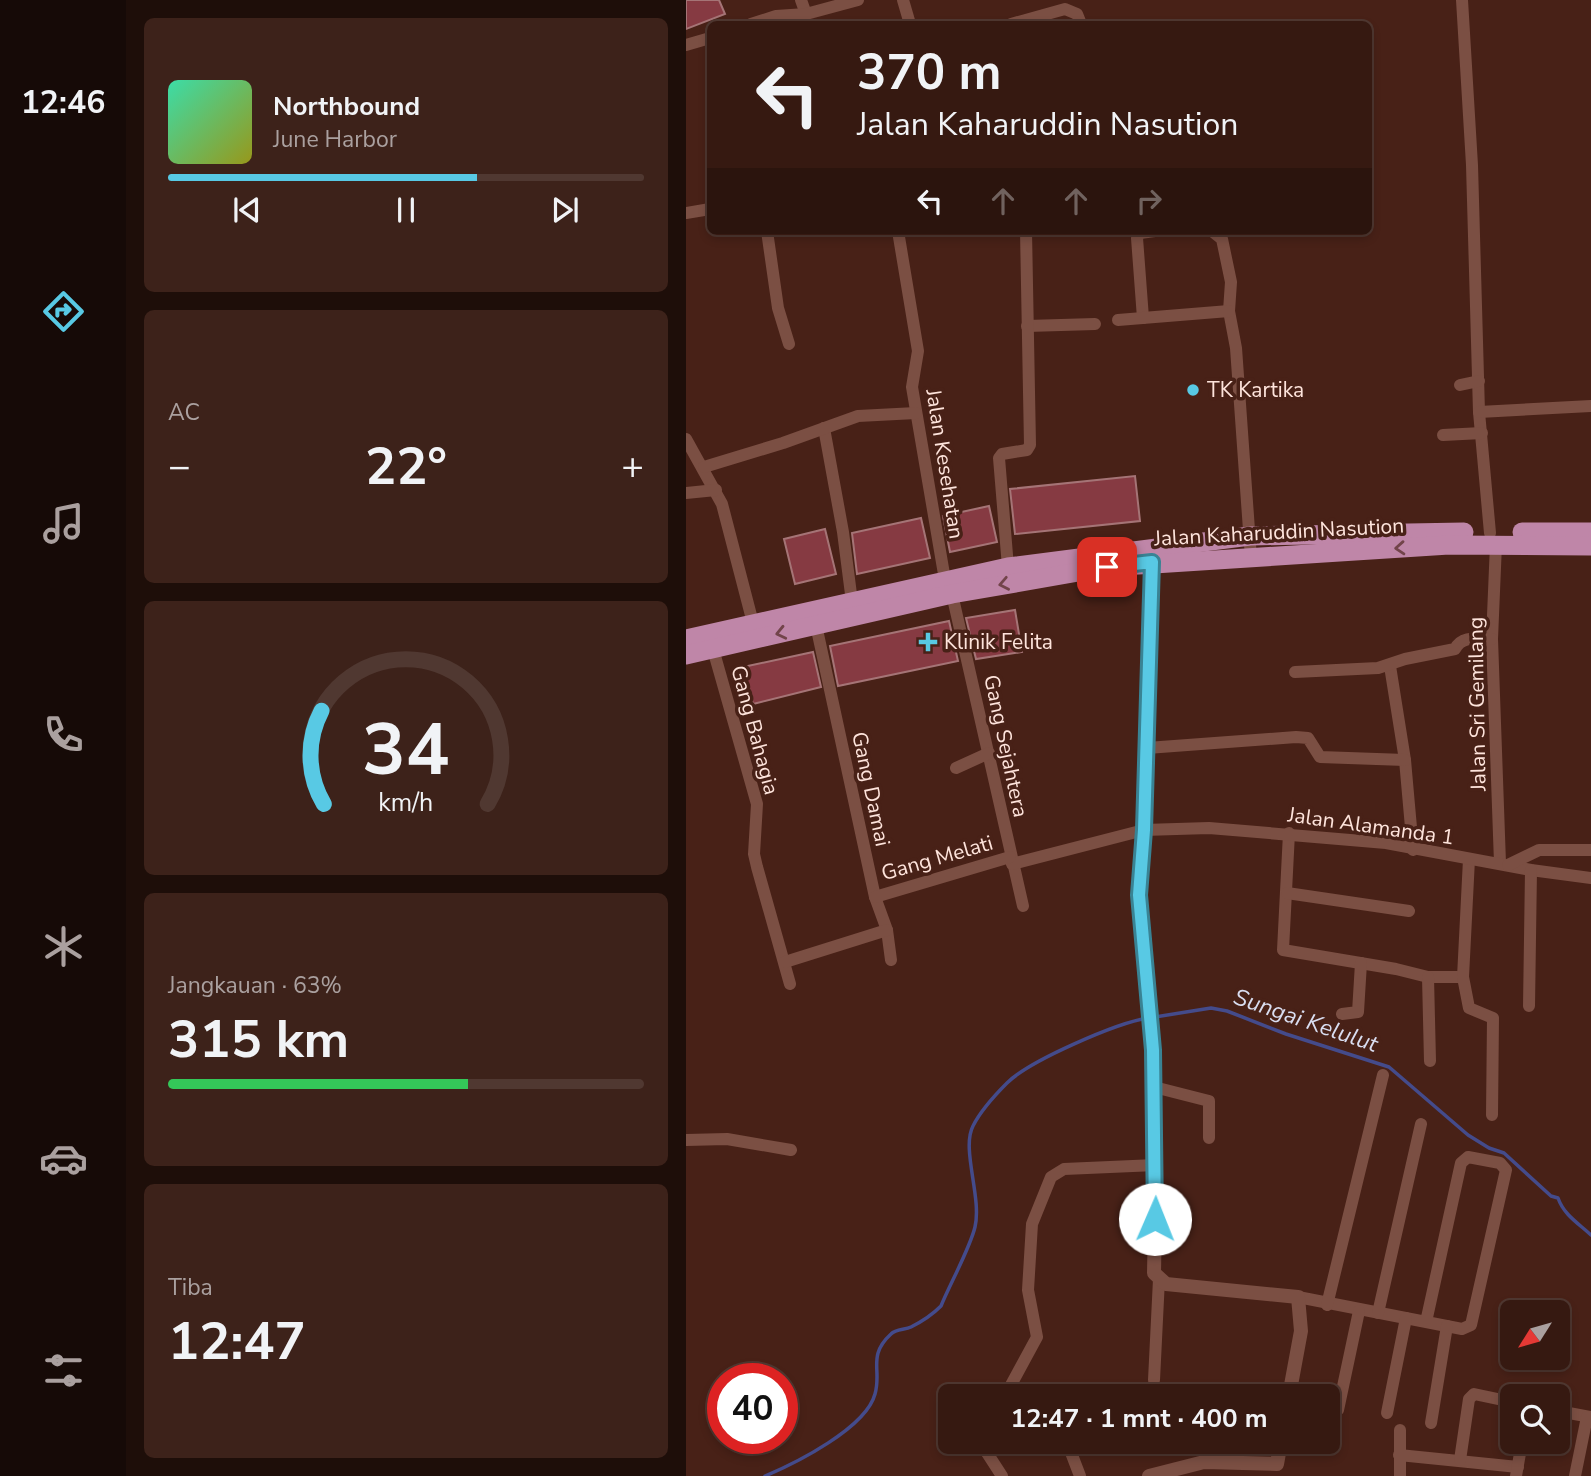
<!DOCTYPE html>
<html lang="id">
<meta charset="utf-8">
<style>
body{margin:0;font-family:"Nunito Sans",sans-serif;background:#3d221a;color:#f1f3f6;height:100vh;display:flex;flex-direction:column;font-size:26px;white-space:nowrap}
*{box-sizing:border-box;margin:0}
p{font-size:23px;color:#aaa09f}
.icon{flex:none;width:38px;height:38px;fill:none;stroke:currentColor;stroke-width:2;stroke-linecap:round;stroke-linejoin:round}
.map{position:relative;flex:1;overflow:hidden}
.side{display:flex;flex-direction:column;gap:18px;padding:18px;background:#1e0e09;width:560px}
.side>*{flex:none}
.hud{position:absolute;left:21px;top:21px;width:665px;height:214px;border-radius:10px;box-shadow:0 4px 10px #0003,0 0 0 2px #503831;background:#361911;color:#f1f3f6;overflow:hidden}
.needle{width:46px;rotate:233deg}
.buttons{position:absolute;left:814px;top:1300px;display:grid;gap:14px}
.buttons a{display:grid;place-items:center;width:70px;height:70px;border-radius:10px;background:#361911;box-shadow:0 4px 10px #0003,0 0 0 2px #503831;font-size:35px}
.speed{position:absolute;left:21px;top:1363px;display:flex;gap:14px;font-size:35px;font-weight:700;text-align:center}
.speed>*{display:grid;place-content:center;width:91px;height:91px;border-radius:50%;background:#361911;box-shadow:0 4px 10px #0003,0 0 0 2px #503831;line-height:1}
.speed .limit{border:10px solid #d22;background:#fff;color:#111}
.pin{position:absolute;display:grid;place-items:center;width:60px;height:60px;color:#fff;margin:-30px;border-radius:14px;box-shadow:0 4px 10px #0006}
.me{position:absolute;width:77px;margin:-38px;rotate:1deg;stroke-linejoin:round;filter:drop-shadow(0 0 5px #0008)}
.turn{display:flex;align-items:center;gap:24px;height:147px;padding:0 35px;font-size:32px}
.turn .icon{width:91px;height:91px;stroke-width:2.5}
.turn b{display:block;font-size:49px;line-height:60px}
.lanes{display:flex;align-items:center;height:66px;padding:0 35px;background:#0003;justify-content:center;gap:35px;direction:ltr}
.lanes .off{opacity:.35}
.big{font-size:52px;font-weight:700;line-height:1.1}
.side .widget{flex:1;display:flex;flex-direction:column;justify-content:center;gap:10px;min-width:0;padding:0 24px;border-radius:10px;background:#3d221a}
.side .dial{align-items:center;gap:0}
.dial svg{height:182px;overflow:visible;fill:none;stroke:#503831;stroke-width:7;stroke-linecap:round;text-anchor:middle}
.dial text{fill:#f1f3f6;stroke:none}
.song{display:flex;align-items:center;gap:21px}
.cover{width:84px;height:84px;border-radius:10px;background:linear-gradient(135deg,hsl(160 70% 55%),hsl(60 70% 35%))}
.played{height:7px;border-radius:4px;background:linear-gradient(90deg,#58c9e4 65%,#503831 65%)}
.keys{display:flex;justify-content:space-around;direction:ltr}
.heat{display:flex;justify-content:space-between;align-items:center;font-size:38px;direction:ltr}
.charge{height:10px;border-radius:5px;background:linear-gradient(90deg,#34c759 63%,#503831 0)}
.trip{position:absolute;left:252px;top:1384px;width:402px;height:70px;border-radius:10px;background:#361911;box-shadow:0 4px 10px #0003,0 0 0 2px #503831;font-weight:700;line-height:70px;text-align:center}
main{display:flex;flex:1;min-height:0}
.tab-bar{display:flex;flex-direction:column;width:126px;justify-content:space-around;align-items:center;background:#160a07;color:#aaa09f}
.tab-bar .icon{width:49px;height:49px}
.tab-bar .on{color:#58c9e4}
.tab-bar b{font-size:32px;color:#f1f3f6}
.map>svg:first-child{display:block}
</style>
<main>
<nav class="tab-bar">
<b>12:46</b>
<svg class="icon on" aria-label="directions" viewBox="0 0 24 24"><path d="M12 3l9 9-9 9-9-9zM9 14v-3h6M13 9l2 2-2 2"/></svg>
<svg class="icon" aria-label="music" viewBox="0 0 24 24"><path d="M9 18V5l10-2v13"/><circle cx="6" cy="18" r="3"/><circle cx="16" cy="16" r="3"/></svg>
<svg class="icon" aria-label="phone" viewBox="0 0 24 24"><path d="M5 4h4l2 5-3 2q2 4 5 5l2-3 5 2v4C11 20 4 13 5 4z"/></svg>
<svg class="icon" aria-label="climate" viewBox="0 0 24 24"><path d="M12 3v18M4 7l16 10M4 17L20 7"/></svg>
<svg class="icon" aria-label="car" viewBox="0 0 24 24"><path d="M5 17H2v-5l4-1 3-4h7l3 4 3 1v5h-3M9 17h6M6 11h13"/><circle cx="7" cy="17" r="2"/><circle cx="17" cy="17" r="2"/></svg>
<svg class="icon" aria-label="filters" viewBox="0 0 24 24"><path d="M4 7h16M4 17h16"/><circle cx="9" cy="7" r="2"/><circle cx="15" cy="17" r="2"/></svg>
</nav>
<section class="side">
<div class="widget">
<div class="song"><i class="cover"></i><div><b>Northbound</b><p>June Harbor</p></div></div>
<div class="played"></div>
<div class="keys"><svg class="icon" aria-label="previous" viewBox="0 0 24 24"><path d="M18 5L8 12l10 7zM5 5v14"/></svg><svg class="icon" aria-label="pause" viewBox="0 0 24 24"><path d="M8 5v14M16 5v14"/></svg><svg class="icon" aria-label="next" viewBox="0 0 24 24"><path d="M6 5l10 7-10 7zM19 5v14"/></svg></div>
</div>
<div class="widget"><p>AC</p>
<div class="heat"><a>−</a><b class="big">22°</b><a>+</a></div>
</div>
<div class="widget dial"><svg viewBox="0 0 100 80">
<path d="M14 69A42 42 0 1 1 86 69"/>
<path d="M14 69A42 42 0 0 1 13 28" stroke="#58c9e4"/>
<text x="50" y="56" font-size="32" font-weight="700">34</text>
<text x="50" y="72" font-size="11">km/h</text>
</svg></div>
<div class="widget"><p>Jangkauan · 63%</p><b class="big">315 km</b><div class="charge"></div></div>
<div class="widget"><p>Tiba</p><b class="big">12:47</b></div>
</section>
<div class="map">
<svg width="905" height="1476" viewBox="0 0 905 1476">
<rect width="100%" height="100%" fill="#482117"/>
<g fill="none" stroke-linecap="round" stroke-linejoin="round">
<g stroke="#444b8b" stroke-width="3.5">
<path d="M469 1017 525 1008 541 1011 600 1034 703 1067 782 1135 803 1148 818 1153 865 1196 872 1198C878 1215 892 1223 905 1235"/>
<path d="M79 1476C110 1463 180 1428 189 1394 196 1370 181 1356 205 1334 210 1329 219 1330 225 1327 235 1322 247 1314 255 1306 264 1284 284 1248 289 1227 296 1197 275 1149 287 1126 294 1112 310 1094 321 1083 343 1061 430 1023 462 1018"/>
</g>
</g>
<g fill="#863a42" stroke="#a57476" stroke-width="2">
<path d="M0 0H33L39 14 0 29Z"/>
<path d="M449 476 454 521 329 534 324 489Z"/>
<path d="M303 506 311 542 264 552 257 516Z"/>
<path d="M235 518 244 558 171 574 166 533Z"/>
<path d="M139 529 150 574 109 584 98 539Z"/>
<path d="M329 610 336 652 290 659 280 618Z"/>
<path d="M263 621 272 661 152 686 144 646Z"/>
<path d="M127 652 135 687 67 704 57 667Z"/>
</g>
<g fill="none" stroke-linecap="round" stroke-linejoin="round">
<g stroke="#7b4f43" stroke-width="12">
<path d="M115 0 120 14"/>
<path d="M217 0 224 24"/>
<path d="M776 0 786 165 793 412 804 533"/>
<path d="M65 24 90 16 120 14 172 0"/>
<path d="M325 24 379 9 391 14 395 24"/>
<path d="M0 45 24 38"/>
<path d="M0 213 24 209"/>
<path d="M81 231 92 308 103 344"/>
<path d="M212 231 232 351 226 387 259 580"/>
<path d="M526 231 536 239 545 282 543 311 550 348 565 558"/>
<path d="M457 318 451 238 454 233 469 231"/>
<path d="M432 320 543 311"/>
<path d="M341 326 409 324"/>
<path d="M774 385 793 381"/>
<path d="M793 412 905 406"/>
<path d="M138 428 157 532 166 602"/>
<path d="M757 435 796 433"/>
<path d="M0 439 36 504 67 623"/>
<path d="M18 467 97 443 172 416 230 413"/>
<path d="M0 493 30 490"/>
<path d="M810 544 806 639 814 863"/>
<path d="M322 567 313 458 316 454 341 450 344 445 340 231"/>
<path d="M266 594 337 906"/>
<path d="M130 625 189 897 201 930 205 960"/>
<path d="M27 649 71 804 68 854 71 867 104 984"/>
<path d="M704 666 719 760 727 850"/>
<path d="M609 672 692 668 719 659 769 649C776 635 792 639 806 639"/>
<path d="M461 748 610 737 622 738 634 757 719 760"/>
<path d="M270 768 303 753"/>
<path d="M603 833 597 950 710 969 742 977H777"/>
<path d="M783 859 777 977 783 1008 807 1018 806 1115"/>
<path d="M326 864 458 830 523 828 700 843 845 870 905 878"/>
<path d="M822 865 853 850H905"/>
<path d="M601 893 723 911"/>
<path d="M189 897 324 857"/>
<path d="M99 962 201 930"/>
<path d="M742 977 744 1061"/>
<path d="M843 1006 845 870"/>
<path d="M656 1014 672 1012 675 963"/>
<path d="M468 1087 523 1101V1138"/>
<path d="M0 1140 41 1139 105 1150"/>
<path d="M612 1297 776 1329 785 1325 820 1170 814 1163 782 1157 775 1163 740 1322"/>
<path d="M641 1305 697 1075"/>
<path d="M692 1313 735 1124"/>
<path d="M468 1380 473 1279"/>
<path d="M319 1396 351 1337 342 1290 346 1224 365 1177 378 1169 470 1165"/>
<path d="M652 1410 673 1311"/>
<path d="M872 1411 905 1417"/>
<path d="M701 1413 720 1318"/>
<path d="M745 1423 761 1326"/>
<path d="M294 1442 316 1476"/>
<path d="M381 1442 394 1476"/>
<path d="M713 1455 832 1467"/>
<path d="M774 1460 783 1399 788 1394 826 1402"/>
<path d="M714 1476V1430"/>
<path d="M830 1476 836 1442"/>
<path d="M889 1476 901 1417"/>
</g>
<g stroke="#7b4f43" stroke-width="14">
<path d="M466 562 458 830 453 895 467 1050 470 1165 468 1273 480 1284 612 1297 615 1331 603 1396"/>
<path d="M463 1476 518 1462 591 1464 595 1442"/>
</g>
<g stroke="#bf86a8" stroke-width="19">
<path d="M836 532H905"/>
<path d="M0 639 322 567 564 536 778 532"/>
<path d="M0 655 266 594 421 567 763 545 905 546"/>
</g>
</g>
<defs><path id="oneway-chevron" d="M-2-3.5L2.5 0L-2 3.5" fill="none" stroke-width="1.6" stroke-linecap="round" stroke-linejoin="round" transform="scale(1.75)"/></defs>
<g stroke="#72444a">
<use href="#oneway-chevron" transform="translate(714 548) rotate(176)"/>
<use href="#oneway-chevron" transform="translate(318 584) rotate(169)"/>
<use href="#oneway-chevron" transform="translate(95 633) rotate(167)"/>
</g>
<g fill="none" stroke-linecap="round" stroke-linejoin="round">
<defs>
<path id="route" d="M421 567 466 562 458 830 453 895 467 1050 469 1219"/>
</defs>
<use href="#route" stroke="#398394" stroke-width="18"/>
<use href="#route" stroke="#58c9e4" stroke-width="12"/>
</g>
<g fill="#58c9e4" stroke="#482117" stroke-width="2.5">
<circle cx="507" cy="390" r="7"/>
<path d="M238.5 631.5h7v7h7v7h-7v7h-7v-7h-7v-7h7z"/>
</g>
<g text-anchor="middle" stroke-width="7" stroke-linejoin="round" paint-order="stroke">
<g font-size="21" fill="#fee4dc" stroke="#482117" text-anchor="start">
<text x="521" y="397">TK Kartika</text>
<text x="258" y="649">Klinik Felita</text>
</g>
<g font-size="21" fill="#fee4dc" stroke="#482117">
<text transform="translate(259 464) rotate(81)" y="7">Jalan Kesehatan</text>
<text transform="translate(593 532) rotate(-3)" y="7">Jalan Kaharuddin Nasution</text>
<text transform="translate(791 704) rotate(-91)" y="7">Jalan Sri Gemilang</text>
<text transform="translate(69 730) rotate(75)" y="7">Gang Bahagia</text>
<text transform="translate(320 746) rotate(78)" y="7">Gang Sejahtera</text>
<text transform="translate(185 789) rotate(78)" y="7">Gang Damai</text>
<text transform="translate(685 826) rotate(8)" y="7">Jalan Alamanda 1</text>
<text transform="translate(251 858) rotate(-16)" y="7">Gang Melati</text>
</g>
<g font-size="23" font-style="italic" fill="#d9ddf0" stroke="#482117">
<text transform="translate(620 1020) rotate(19)" y="8">Sungai Kelulut</text>
</g>
</g>
</svg>
<div class="buttons">
<a><svg class="needle" viewBox="-14 -14 28 28"><path d="M0-13l5 13h-10z" fill="#e53935"/><path d="M0 13l5-13h-10z" fill="#aaa09f"/></svg></a>
<a><svg class="icon" aria-label="search" viewBox="0 0 24 24"><circle cx="10" cy="10" r="6"/><path d="M15 15l6 6"/></svg></a>
</div>
<div class="speed"><div class="limit">40</div></div>
<div class="pin" style="left:421px;top:567px;background:#d93025"><svg class="icon" aria-label="arrive" viewBox="0 0 24 24"><path d="M6 21V4h12l-3 4 3 4H6"/></svg></div>
<svg class="me" style="left:469px;top:1219px" viewBox="-20 -20 40 40"><circle r="19" fill="#fff"/><path d="M0-13L10 11 0 6-10 11z" fill="#58c9e4"/></svg>
<div class="trip">12:47 · 1 mnt · 400 m</div>
<div class="hud">
<div class="turn"><svg class="icon" aria-label="left" viewBox="0 0 24 24"><path d="M17 20v-9H6M10 6l-5 5 5 5"/></svg><div><b>370 m</b>Jalan Kaharuddin Nasution</div></div>
<div class="lanes"><svg class="icon" aria-label="left" viewBox="0 0 24 24"><path d="M17 20v-9H6M10 6l-5 5 5 5"/></svg><svg class="icon off" aria-label="ahead" viewBox="0 0 24 24"><path d="M12 20V5M6 11l6-6 6 6"/></svg><svg class="icon off" aria-label="ahead" viewBox="0 0 24 24"><path d="M12 20V5M6 11l6-6 6 6"/></svg><svg class="icon off" aria-label="right" viewBox="0 0 24 24"><path d="M7 20v-9h11M14 6l5 5-5 5"/></svg></div>
</div>
</div>
</main>
